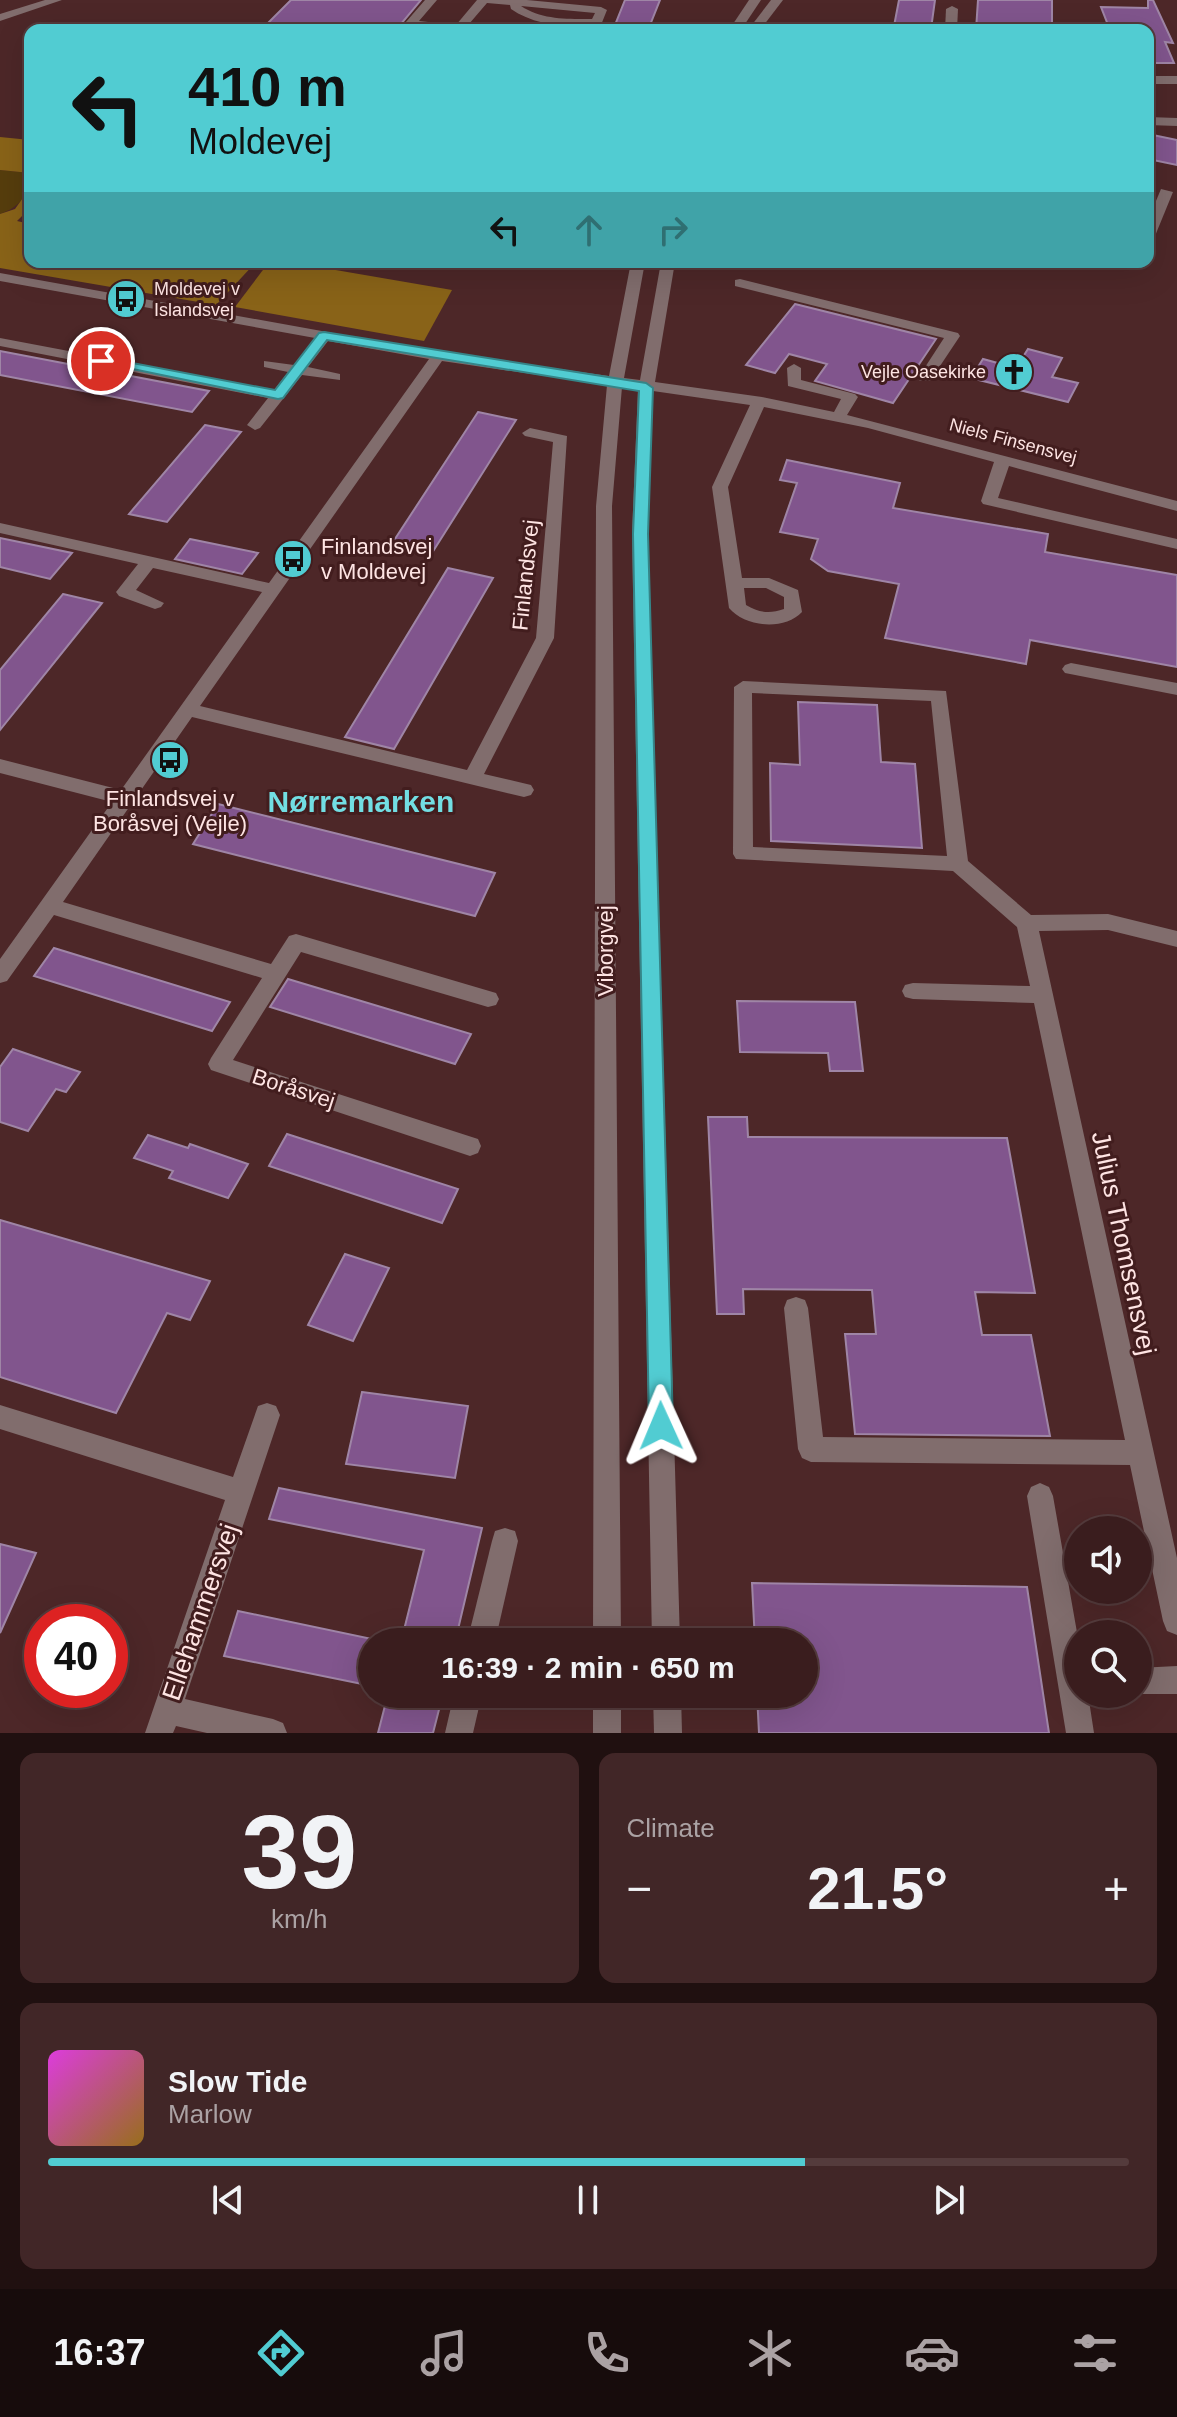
<!DOCTYPE html>
<meta charset="utf-8">
<style>
body{margin:0;font-family:Helvetica,sans-serif;background:#412627;color:#f1f3f6;height:100vh;display:flex;flex-direction:column;font-size:30px;white-space:nowrap}
*{box-sizing:border-box;margin:0}
p{font-size:26px;color:#aba2a4}
.icon{flex:none;width:44px;height:44px;fill:none;stroke:currentColor;stroke-width:2;stroke-linecap:round;stroke-linejoin:round}
.map{position:relative;height:1733px;overflow:hidden}
.sheet{display:flex;flex-direction:column;gap:20px;padding:20px;background:#201010;flex:1}
.sheet>*{flex:none}
.guide{position:absolute;left:24px;top:24px;width:1130px;height:244px;border-radius:16px;box-shadow:0 8px 32px #0002,0 0 0 2px #543b3c;background:#51ccd2;color:#111;overflow:hidden}
.controls{position:absolute;left:1064px;top:1516px;display:grid;gap:16px}
.controls a{display:grid;place-items:center;width:88px;height:88px;border-radius:50%;background:#3a1d1e;box-shadow:0 8px 32px #0002,0 0 0 2px #543b3c;font-size:40px}
.speed{position:absolute;left:24px;top:1604px;display:flex;gap:16px;font-size:40px;font-weight:700;text-align:center}
.speed>*{display:grid;place-content:center;width:104px;height:104px;border-radius:50%;background:#3a1d1e;box-shadow:0 8px 32px #0002,0 0 0 2px #543b3c;line-height:1}
.speed .limit{border:12px solid #d22;background:#fff;color:#111}
.pin{position:absolute;display:grid;place-items:center;width:68px;height:68px;color:#fff;margin:-34px;border:4px solid #fff;border-radius:50%;box-shadow:0 2px 8px #0007}
.me{position:absolute;width:88px;margin:-44px;rotate:359deg;stroke-linejoin:round;filter:drop-shadow(0 0 6px #0008)}
.turn{display:flex;align-items:center;gap:28px;height:168px;padding:0 32px;font-size:36px}
.turn .icon{width:104px;height:104px;stroke-width:2.5}
.turn b{display:block;font-size:56px;line-height:68px}
.lanes{display:flex;align-items:center;height:76px;padding:0 32px;background:#0003;justify-content:center;gap:40px;direction:ltr}
.lanes .off{opacity:.35}
.big{font-size:60px;font-weight:700;line-height:1.1}
.sheet .card{flex:1;display:flex;flex-direction:column;justify-content:center;gap:12px;min-width:0;padding:0 28px;border-radius:16px;background:#412627}
.sheet .dial{align-items:center;gap:0}
.dial b{font-size:104px;line-height:1}
.song{display:flex;align-items:center;gap:24px}
.cover{width:96px;height:96px;border-radius:12px;background:linear-gradient(135deg,hsl(300 70% 55%),hsl(40 70% 35%))}
.played{height:8px;border-radius:4px;background:linear-gradient(90deg,#51ccd2 70%,#543b3c 70%)}
.keys{display:flex;justify-content:space-around;direction:ltr}
.heat{display:flex;justify-content:space-between;align-items:center;font-size:44px;direction:ltr}
.sheet .tiles{flex:1;display:grid;gap:20px;grid-template-columns:1fr 1fr}
.card:last-child{grid-column:span 2}
.trip{position:absolute;left:358px;top:1628px;width:460px;height:80px;border-radius:40px;background:#3a1d1e;box-shadow:0 8px 32px #0002,0 0 0 2px #543b3c;font-weight:700;line-height:80px;text-align:center}
.tab-bar{display:flex;height:128px;justify-content:space-around;align-items:center;background:#170c0c;color:#aba2a4}
.tab-bar .icon{width:56px;height:56px}
.tab-bar .current{color:#51ccd2}
.tab-bar b{font-size:36px;color:#f1f3f6}
.map>svg:first-child{display:block}
</style>
<div class="map">
<svg width="1177" height="1733" viewBox="0 0 1177 1733">
<rect width="100%" height="100%" fill="#4d2728"/>
<path fill="#563d0d" d="M0 170 30 173C30 194 20 207 0 214Z"/>
<g fill="#896318">
<path d="M0 137 30 140V173L0 170Z"/>
<path d="M30 188V208L17 221 30 224V262H256L216 305 0 268V214L15 209Z"/>
<path d="M269 262H289L452 290 424 341 235 307Z"/>
</g>
<g fill="#81558d" stroke="#9f85a6" stroke-width="2">
<path d="M291 0H421L396 30H296L265 26Z"/>
<path d="M625 0H660L648 30H613Z"/>
<path d="M899 0H935L931 29 894 26Z"/>
<path d="M978 0H1052V30H976Z"/>
<path d="M1148 0H1153L1173 43 1165 42 1174 63H1148V30H1110L1101 7 1148 8Z"/>
<path d="M1148 134 1177 140V165L1148 159Z"/>
<path d="M795 304 936 339 893 403 815 381 827 364 789 354 775 373 746 365Z"/>
<path d="M1028 349 1062 358 1052 377 1078 383 1068 402 971 378 983 359 1016 368Z"/>
<path d="M0 351 209 391 192 412 0 375Z"/>
<path d="M478 412 516 420 432 553 391 545Z"/>
<path d="M205 425 241 432 167 522 129 514Z"/>
<path d="M787 460 900 483 893 508 1048 534 1045 552 1177 575V667L1030 640 1026 664 885 638 899 584 828 571 811 559 818 539 780 532 797 483 780 480Z"/>
<path d="M0 538 72 553 50 579 0 567Z"/>
<path d="M190 539 258 553 242 574 175 559Z"/>
<path d="M448 568 493 578 394 749 345 737Z"/>
<path d="M63 594 102 603 0 730V670Z"/>
<path d="M798 702 877 705 881 762 915 764 922 848 771 841 770 763 800 765Z"/>
<path d="M218 804 495 873 475 916 193 844Z"/>
<path d="M54 948 230 1002 212 1031 34 976Z"/>
<path d="M288 979 471 1034 455 1064 270 1007Z"/>
<path d="M737 1001 855 1002 863 1071H830L828 1053 740 1052Z"/>
<path d="M13 1049 80 1072 66 1092 56 1089 28 1131 0 1122V1067Z"/>
<path d="M708 1117H747L748 1137 1007 1138 1035 1293 975 1292 982 1335H1031L1050 1436 855 1434 845 1334H876L872 1290 743 1289 744 1314H717Z"/>
<path d="M287 1134 458 1189 442 1223 269 1166Z"/>
<path d="M148 1135 188 1148 190 1144 248 1164 228 1198 169 1178 173 1171 134 1158Z"/>
<path d="M0 1220 210 1281 190 1320 167 1313 116 1413 0 1377Z"/>
<path d="M345 1254 389 1268 353 1341 308 1325Z"/>
<path d="M362 1392 468 1406 455 1478 346 1464Z"/>
<path d="M279 1488 482 1528 455 1642H401L424 1550 269 1519Z"/>
<path d="M0 1544 36 1553 0 1633Z"/>
<path d="M752 1583 1027 1587 1049 1733H759L757 1694H804V1642H755Z"/>
<path d="M238 1611 372 1639V1686L224 1656Z"/>
<path d="M388 1694H443L433 1733H378Z"/>
</g>
<g fill="none" stroke-linecap="round" stroke-linejoin="round">
<g fill="#816d6d" fill-rule="evenodd">
<path d="M45 0H62L0 21V14Z"/>
<path d="M425 0H437L419 21 456 25 477 0H527L601 7 607 10 601 25C573 29 535 26 511 9L510 5 487 3 469 24 502 30 414 27 411 30H399ZM521 6 595 13 592 19C568 19 542 20 521 6Z"/>
<path d="M749 0H761L741 30H729Z"/>
<path d="M771 0H783L760 30H748Z"/>
<path d="M952 6 958 9 957 30H945L946 9Z"/>
<rect x="1148" y="76" width="29" height="8"/>
<path d="M1148 117 1177 118V126L1148 125Z"/>
<path d="M1161 189 1173 192 1155 236 1148 240V220Z"/>
<path d="M631 262H645L624 378 640 380 661 262H675L655 382 762 397 834 412 841 399 788 386 787 368 794 364 801 368V380L855 394 858 397 847 415 1177 501V511L1009 466 998 498 1177 539V549L983 504 981 501 994 462 868 428 764 407 728 487 742 578H769L798 590 802 612C784 631 745 627 729 608L712 487 750 405 653 391 648 534 680 1642H652L632 534 638 389 622 387 612 506 621 1642H593L596 506 607 385 442 361 200 706 467 770 536 638 553 442 525 436 522 433 530 428 567 436 554 638 484 774 531 785 534 790 531 795 524 797 192 717 63 902 271 964 289 936 296 934 496 993 499 999 496 1005 488 1007 301 952 233 1060 478 1139 481 1146 478 1153 470 1156 211 1070 208 1064 211 1058 262 978 54 915 7 981 0 983V959L112 802 0 773V759L121 790 262 592 153 568 136 590 164 603 161 607 155 609 119 596 116 592 138 564 0 533V523L269 583 429 359 328 341 308 367 340 374V380L302 375 260 428 255 430 247 425 268 398 0 346V338L274 390 288 372 264 367V361L294 365 315 338 0 281V273L438 352 609 376ZM744 588H766L784 597V609C770 614 759 613 746 605Z"/>
<path d="M740 279 958 333 960 336 930 381H920L918 378 944 338 735 286V280Z"/>
<path d="M1071 663 1177 683V695L1065 673 1062 669 1065 665Z"/>
<path d="M743 681 946 691 968 861 1031 915 1108 914 1177 931V947L1108 930 1039 931 1177 1558V1635L1167 1631 1163 1621 1130 1465 811 1462 802 1458 798 1449 784 1308 787 1300 796 1297 805 1300 808 1308 823 1437 1125 1440 1034 1003 913 999 905 997 902 991 905 985 913 983 1030 986 1017 927 953 871 736 859 733 854 734 687ZM752 693 931 701 947 856 753 847Z"/>
<path d="M267 1403 276 1406 280 1415 185 1699 273 1719 283 1723 287 1733H207L176 1726 173 1733H145L225 1500 0 1429V1405L233 1477 258 1406Z"/>
<path d="M1040 1483 1049 1487 1053 1496 1078 1638V1694H1088L1094 1733H1066L1027 1496 1031 1487Z"/>
<path d="M505 1528 515 1531 518 1541 495 1642H467L492 1541 495 1531Z"/>
<path d="M1177 1666V1694H1133H1138V1668Z"/>
<path d="M454 1694H482L473 1733H445Z"/>
<rect x="593" y="1694" width="28" height="39"/>
<path d="M653 1694H681L682 1733H654Z"/>
</g>
</g>
<path fill="#51ccd2" stroke="#358588" stroke-width="2" d="M324 332 646 383 653 388 648 534 673 1426 669 1434 661 1437 653 1434 649 1426 633 534 639 391 327 340 283 398 278 399 94 361 101 357 275 390 319 333Z"/>
<defs>
<symbol id="bus-disc" viewBox="-11 -11 22 22"><circle r="9.5" fill="#51ccd2" stroke="#421d1e"/><path d="M-5-6H5V4H4V6H2V4H-2V6H-4V4H-5ZM-3.5-4V0h7V-4ZM-3.5 1.2v1.5H-2V1.2ZM2 1.2v1.5H3.5V1.2Z" fill="#111"/></symbol>
<symbol id="church-disc" viewBox="-11 -11 22 22"><circle r="9.5" fill="#51ccd2" stroke="#421d1e"/><path d="M-1.2-6h2.4v3.5h3.3v2.4h-3.3V6h-2.4V-.1h-3.3v-2.4h3.3Z" fill="#111"/></symbol>
</defs>
<g fill-rule="evenodd">
<use href="#bus-disc" x="104" y="277" width="44" height="44"/>
<use href="#church-disc" x="992" y="350" width="44" height="44"/>
<use href="#bus-disc" x="271" y="537" width="44" height="44"/>
<use href="#bus-disc" x="148" y="738" width="44" height="44"/>
</g>
<g text-anchor="middle" stroke-width="6" stroke-linejoin="round" paint-order="stroke">
<g font-size="18" fill="#fee4e3" stroke="#421d1e" text-anchor="start">
<text x="154" y="295">Moldevej v<tspan x="154" dy="21">Islandsvej</tspan></text>
<text x="986" y="378" text-anchor="end">Vejle Oasekirke</text>
</g>
<g font-size="18" fill="#fee4e3" stroke="#421d1e">
<text transform="translate(1013 441) rotate(15)" y="6">Niels Finsensvej</text>
</g>
<g font-size="22" fill="#fee4e3" stroke="#421d1e" text-anchor="start">
<text x="321" y="554">Finlandsvej<tspan x="321" dy="25">v Moldevej</tspan></text>
<text x="170" y="806" text-anchor="middle">Finlandsvej v<tspan x="170" dy="25">Boråsvej (Vejle)</tspan></text>
</g>
<g font-size="22" fill="#fee4e3" stroke="#421d1e">
<text transform="translate(525 575) rotate(-84)" y="8">Finlandsvej</text>
<text transform="translate(605 951) rotate(-90)" y="8">Viborgvej</text>
<text transform="translate(294 1088) rotate(18)" y="8">Boråsvej</text>
</g>
<g font-size="26" fill="#fee4e3" stroke="#421d1e">
<text transform="translate(1124 1243) rotate(78)" y="9">Julius Thomsensvej</text>
<text transform="translate(200 1612) rotate(-71)" y="9">Ellehammersvej</text>
</g>
<g font-size="30" font-weight="bold" fill="#72dee3" stroke="#421d1e">
<text x="361" y="812">Nørremarken</text>
</g>
</g>
</svg>
<div class="controls">
<a><svg class="icon" aria-label="sound" viewBox="0 0 24 24"><path d="M4 9h4l5-4v14l-5-4H4zM17 9q2 3 0 6"/></svg></a>
<a><svg class="icon" aria-label="search" viewBox="0 0 24 24"><circle cx="10" cy="10" r="6"/><path d="M15 15l6 6"/></svg></a>
</div>
<div class="speed"><div class="limit">40</div></div>
<div class="pin" style="left:101px;top:361px;background:#d93025"><svg class="icon" aria-label="arrive" viewBox="0 0 24 24"><path d="M6 21V4h12l-3 4 3 4H6"/></svg></div>
<svg class="me" style="left:661px;top:1426px" viewBox="-20 -20 40 40"><path d="M0-17L14 15 0 8-14 15z" fill="#51ccd2" stroke="#fff" stroke-width="4"/></svg>
<div class="trip">16:39 · 2 min · 650 m</div>
<div class="guide">
<div class="turn"><svg class="icon" aria-label="left" viewBox="0 0 24 24"><path d="M17 20v-9H6M10 6l-5 5 5 5"/></svg><div><b>410 m</b>Moldevej</div></div>
<div class="lanes"><svg class="icon" aria-label="left" viewBox="0 0 24 24"><path d="M17 20v-9H6M10 6l-5 5 5 5"/></svg><svg class="icon off" aria-label="ahead" viewBox="0 0 24 24"><path d="M12 20V5M6 11l6-6 6 6"/></svg><svg class="icon off" aria-label="right" viewBox="0 0 24 24"><path d="M7 20v-9h11M14 6l5 5-5 5"/></svg></div>
</div>
</div>
<section class="sheet">
<div class="tiles">
<div class="card dial"><b>39</b><p>km/h</p></div>
<div class="card"><p>Climate</p>
<div class="heat"><a>−</a><b class="big">21.5°</b><a>+</a></div>
</div>
<div class="card">
<div class="song"><i class="cover"></i><div><b>Slow Tide</b><p>Marlow</p></div></div>
<div class="played"></div>
<div class="keys"><svg class="icon" aria-label="previous" viewBox="0 0 24 24"><path d="M18 5L8 12l10 7zM5 5v14"/></svg><svg class="icon" aria-label="pause" viewBox="0 0 24 24"><path d="M8 5v14M16 5v14"/></svg><svg class="icon" aria-label="next" viewBox="0 0 24 24"><path d="M6 5l10 7-10 7zM19 5v14"/></svg></div>
</div>
</div>
</section>
<nav class="tab-bar">
<b>16:37</b>
<svg class="icon current" aria-label="directions" viewBox="0 0 24 24"><path d="M12 3l9 9-9 9-9-9zM9 14v-3h6M13 9l2 2-2 2"/></svg>
<svg class="icon" aria-label="music" viewBox="0 0 24 24"><path d="M9 18V5l10-2v13"/><circle cx="6" cy="18" r="3"/><circle cx="16" cy="16" r="3"/></svg>
<svg class="icon" aria-label="phone" viewBox="0 0 24 24"><path d="M5 4h4l2 5-3 2q2 4 5 5l2-3 5 2v4C11 20 4 13 5 4z"/></svg>
<svg class="icon" aria-label="climate" viewBox="0 0 24 24"><path d="M12 3v18M4 7l16 10M4 17L20 7"/></svg>
<svg class="icon" aria-label="car" viewBox="0 0 24 24"><path d="M5 17H2v-5l4-1 3-4h7l3 4 3 1v5h-3M9 17h6M6 11h13"/><circle cx="7" cy="17" r="2"/><circle cx="17" cy="17" r="2"/></svg>
<svg class="icon" aria-label="filters" viewBox="0 0 24 24"><path d="M4 7h16M4 17h16"/><circle cx="9" cy="7" r="2"/><circle cx="15" cy="17" r="2"/></svg>
</nav>
